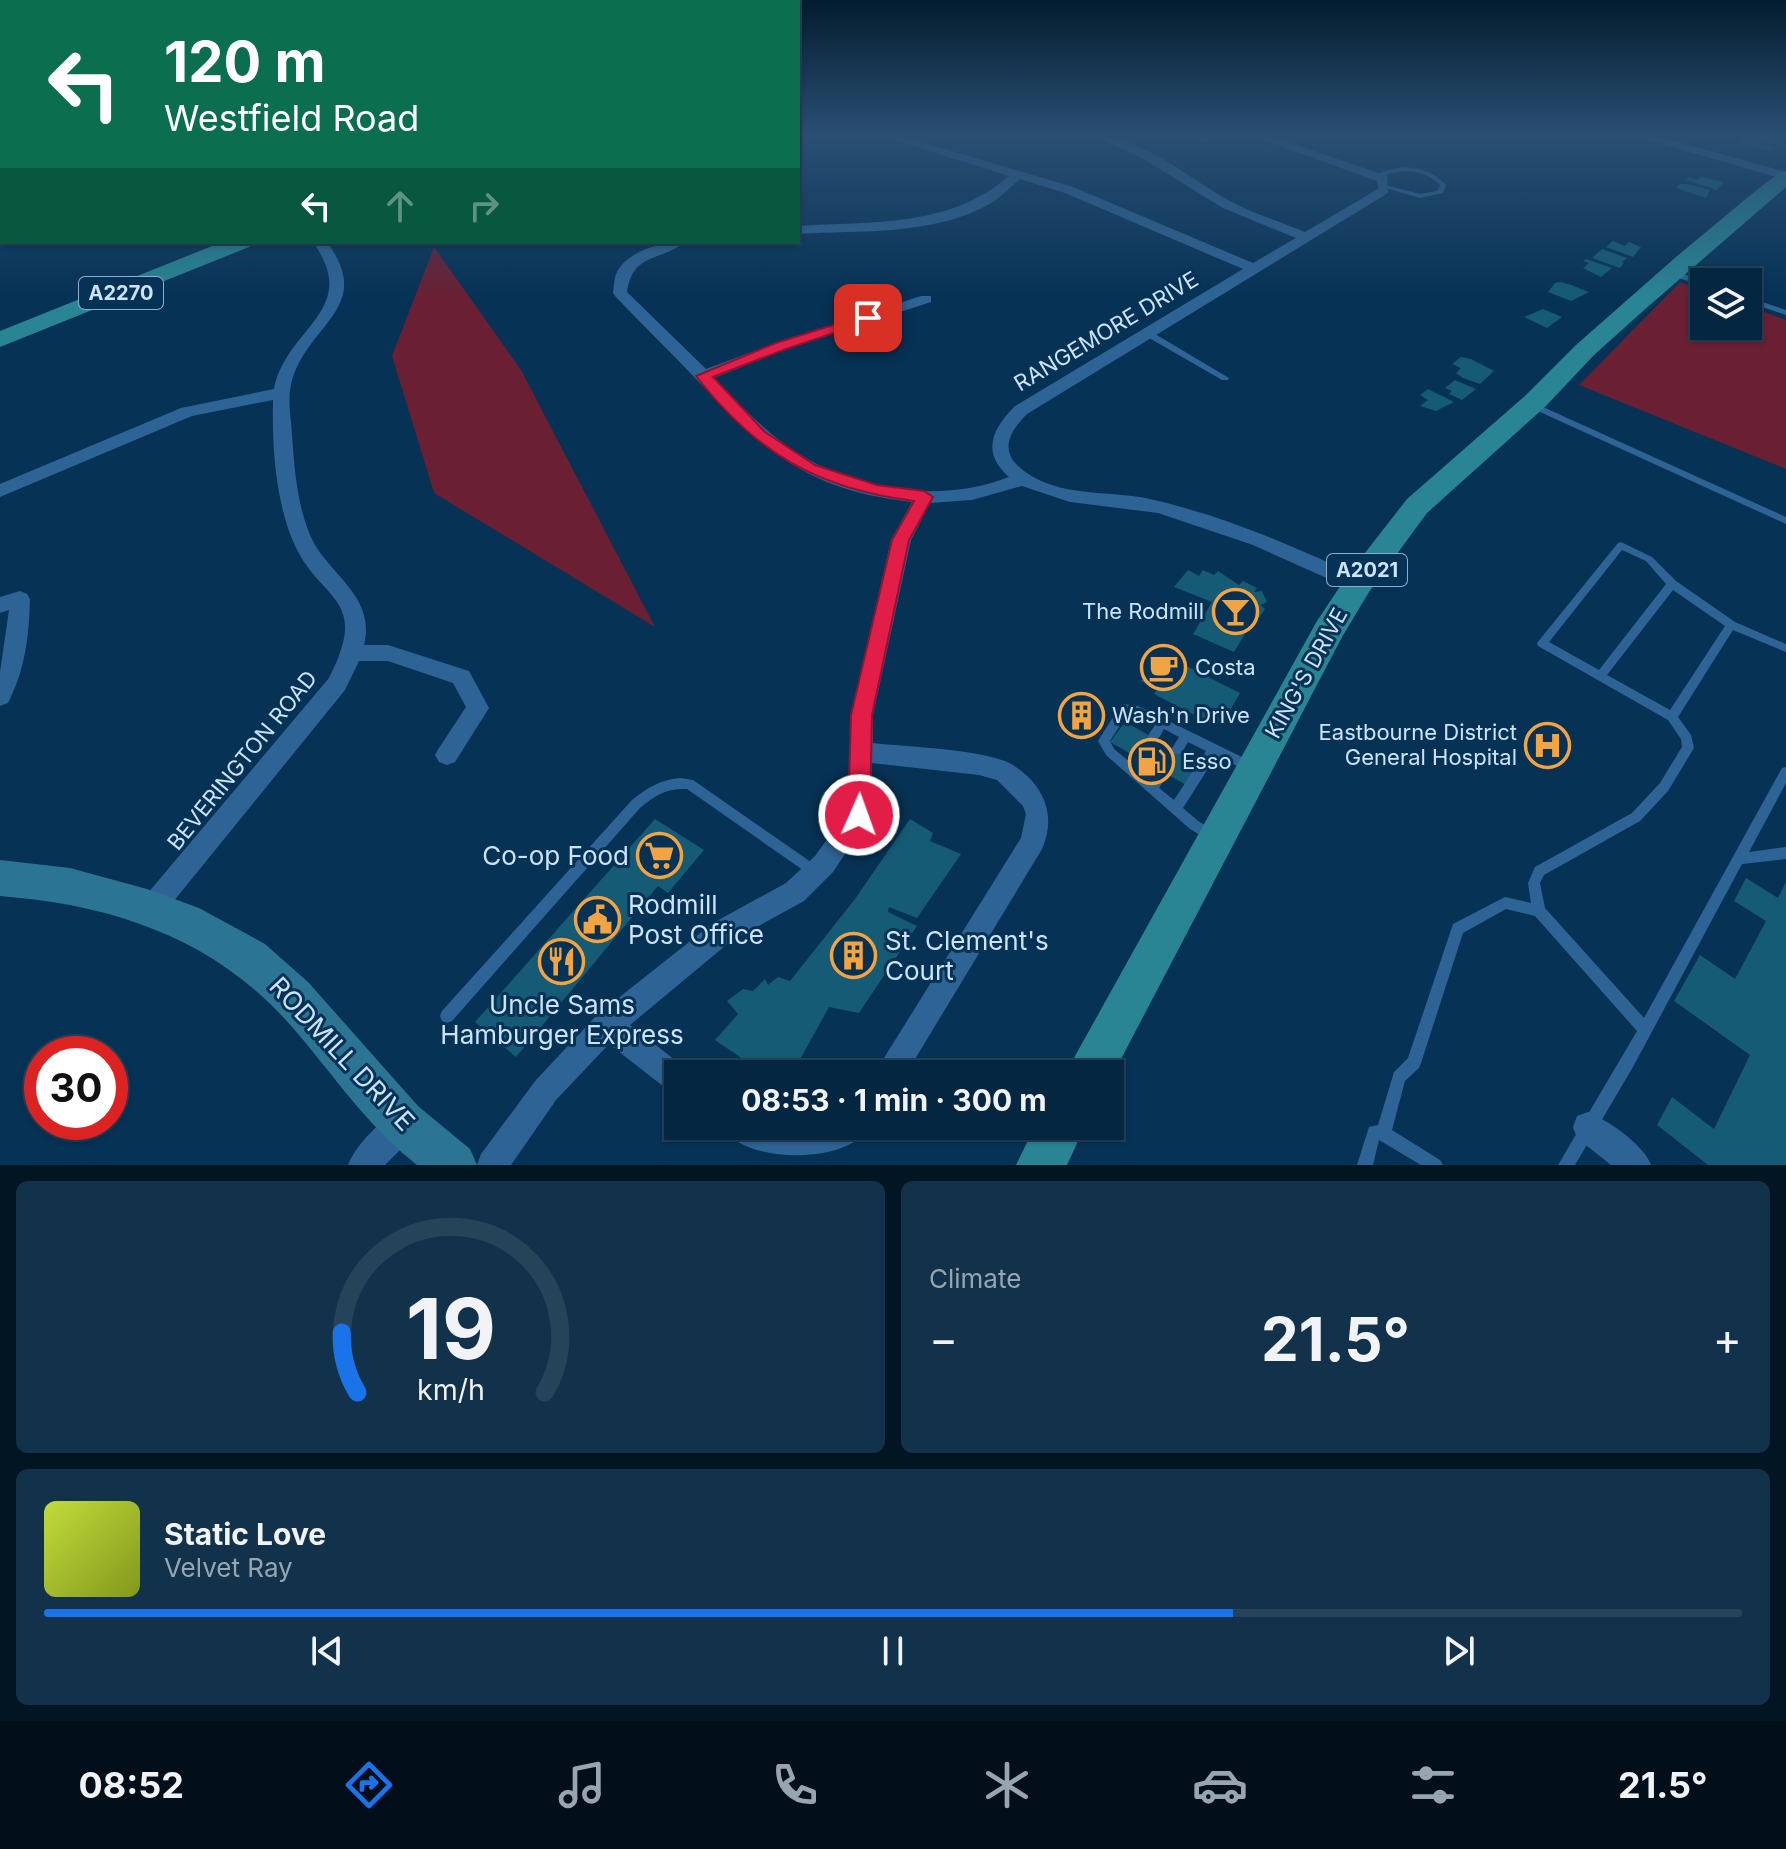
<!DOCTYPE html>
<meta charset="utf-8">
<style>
body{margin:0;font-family:Inter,sans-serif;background:#12324b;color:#f1f3f6;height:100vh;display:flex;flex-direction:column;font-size:30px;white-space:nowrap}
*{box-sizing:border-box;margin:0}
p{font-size:26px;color:#97a5b1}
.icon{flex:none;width:44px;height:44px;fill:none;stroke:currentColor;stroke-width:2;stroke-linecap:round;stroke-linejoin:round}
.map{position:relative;height:1165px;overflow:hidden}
.sheet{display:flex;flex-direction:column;gap:16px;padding:16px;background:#021523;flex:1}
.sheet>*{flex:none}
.banner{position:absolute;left:0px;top:0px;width:800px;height:244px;box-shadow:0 2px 6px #0004,0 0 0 2px #254359;background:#0b6e4f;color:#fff;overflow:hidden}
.fabs{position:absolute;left:1690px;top:268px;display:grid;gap:16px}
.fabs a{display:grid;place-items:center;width:72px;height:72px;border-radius:0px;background:#042640;box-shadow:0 2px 6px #0004,0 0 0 2px #254359;font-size:40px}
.speed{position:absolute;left:24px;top:1036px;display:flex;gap:16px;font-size:40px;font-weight:700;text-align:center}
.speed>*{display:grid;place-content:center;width:104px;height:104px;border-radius:50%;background:#042640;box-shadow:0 2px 6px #0004,0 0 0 2px #254359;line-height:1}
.speed .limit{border:12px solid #d22;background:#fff;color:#111}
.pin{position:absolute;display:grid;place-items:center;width:68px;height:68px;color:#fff;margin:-34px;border-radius:16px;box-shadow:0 4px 12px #0006}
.me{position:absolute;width:88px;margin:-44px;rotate:2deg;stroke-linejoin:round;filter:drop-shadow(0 0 6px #0008)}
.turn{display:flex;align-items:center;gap:28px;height:168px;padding:0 32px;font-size:36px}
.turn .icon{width:104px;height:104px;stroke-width:2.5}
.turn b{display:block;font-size:56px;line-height:68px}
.lanes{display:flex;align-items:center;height:76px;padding:0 32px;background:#0003;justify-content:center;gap:40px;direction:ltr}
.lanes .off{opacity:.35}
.big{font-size:60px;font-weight:700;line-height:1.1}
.sheet .widget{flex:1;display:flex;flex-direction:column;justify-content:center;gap:12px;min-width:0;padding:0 28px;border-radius:12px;background:#12324b}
.sheet .dial{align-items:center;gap:0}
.dial svg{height:208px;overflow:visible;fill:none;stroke:#254359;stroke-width:7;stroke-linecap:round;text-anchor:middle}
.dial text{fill:#f1f3f6;stroke:none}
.song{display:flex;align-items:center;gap:24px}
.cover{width:96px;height:96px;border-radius:12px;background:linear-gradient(135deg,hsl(70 70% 55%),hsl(70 70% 35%))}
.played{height:8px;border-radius:4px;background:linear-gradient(90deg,#1a73e8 70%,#254359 70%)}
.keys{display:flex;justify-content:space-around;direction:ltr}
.heat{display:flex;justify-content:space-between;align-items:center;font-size:44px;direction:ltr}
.sheet .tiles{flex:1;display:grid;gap:16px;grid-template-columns:1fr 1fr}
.widget:last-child{grid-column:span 2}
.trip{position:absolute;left:664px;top:1060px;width:460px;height:80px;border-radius:0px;background:#042640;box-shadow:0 2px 6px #0004,0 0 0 2px #254359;font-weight:700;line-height:80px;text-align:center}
.tab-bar{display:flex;height:128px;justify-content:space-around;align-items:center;background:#020f1a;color:#97a5b1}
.tab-bar .icon{width:56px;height:56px}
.tab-bar .current{color:#1a73e8}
.tab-bar b{font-size:36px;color:#f1f3f6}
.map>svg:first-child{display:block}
</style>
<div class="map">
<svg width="1786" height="1165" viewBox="0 0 1786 1165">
<rect width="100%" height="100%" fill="#063255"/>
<g fill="#6a1f32">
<path d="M434 247 521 370 655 627 434 493 392 356Z"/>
<path d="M1680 282 1704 291V326H1748V306L1786 320V469L1579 385Z"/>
</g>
<g fill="#155b75">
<path d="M1755 135H1771L1785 141 1778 145 1752 137Z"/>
<path d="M1747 137 1754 140 1776 147 1770 152 1740 143Z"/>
<path d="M1689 177 1698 180 1701 177 1724 182 1717 190 1686 180Z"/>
<path d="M1680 184H1688L1710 190 1706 198 1676 188Z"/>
<path d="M1613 241 1625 246 1629 242 1641 247 1633 257 1606 247Z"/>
<path d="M1602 249 1627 258 1622 262 1624 263 1620 268 1592 258Z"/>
<path d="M1586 259 1612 268 1601 277 1583 268 1589 263 1583 261Z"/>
<path d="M1561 282 1571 285 1589 292 1571 301 1548 292 1555 283Z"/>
<path d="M1543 309 1562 317 1547 328 1524 317Z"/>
<path d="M1461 357 1471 359 1494 371 1480 384 1463 378 1456 373 1461 368 1452 364Z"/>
<path d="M1455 380 1476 389 1462 400 1449 394 1452 391 1445 388Z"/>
<path d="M1428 389 1454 402 1436 411 1420 406 1428 400 1420 395Z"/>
<path d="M1188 570 1199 576 1203 570 1214 575 1218 571 1239 585 1243 581 1257 588 1254 592 1262 591 1267 602 1260 605 1265 609 1259 618 1255 617 1234 652 1193 634 1212 602 1174 587Z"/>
<path d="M1160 653 1240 693 1222 724 1206 716 1204 720 1154 694 1157 690 1141 681Z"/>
<path d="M1082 694 1102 705 1080 737 1060 726Z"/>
<path d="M1125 722 1201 764 1188 786 1110 742Z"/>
<path d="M655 819 704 850 668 893 658 886 516 1057 475 1022Z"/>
<path d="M910 819 933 833 930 841 961 854 917 918 889 907 888 912 917 926 859 1013 829 1007 792 1074H742L750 1064 715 1040 738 1014 727 1001 743 989 753 991 765 979 768 985 778 977 790 981 855 899Z"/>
<path d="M1746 878 1778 898 1786 882V1165H1708L1657 1125 1672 1097 1714 1129 1750 1055 1674 1001 1700 955 1735 979 1766 921 1734 901Z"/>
</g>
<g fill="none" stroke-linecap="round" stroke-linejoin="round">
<g fill="#2e6495" fill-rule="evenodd">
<path d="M1188 135H1198L1207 138 1212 135H1220L1208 142Z"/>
<path d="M1403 167C1421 168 1434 172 1446 185L1443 193 1420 198 1382 187 1385 185 1420 194 1437 191 1440 185C1421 167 1400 169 1378 178L1375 176 1384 171Z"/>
<path d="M1669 271H1675L1705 282 1704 286 1669 275Z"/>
<path d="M1748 297 1786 310V315L1748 302Z"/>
<path d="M1144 331H1150L1229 378 1228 380H1222L1144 335Z"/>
<path d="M1532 402 1786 517V524L1529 407V403Z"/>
<path d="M1621 542 1652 557 1676 581 1735 622 1786 644V652L1733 630 1678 717 1691 735 1694 748 1668 791 1640 821 1544 875 1540 883 1545 908 1644 1018 1782 768 1786 767V783L1749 852 1786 847V859L1742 864 1633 1067 1575 1165H1558L1637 1031 1535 916 1506 909 1463 933 1421 1063 1419 1068 1405 1081 1392 1130 1440 1160 1443 1165H1421L1379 1140 1373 1165H1357L1369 1127 1378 1125 1394 1072 1408 1058 1453 924 1505 897 1531 903 1528 883 1535 867 1632 813 1660 783 1682 747 1681 739 1668 720 1538 646 1537 643 1618 543ZM1622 550 1646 561 1666 584 1599 670 1549 642ZM1673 590 1725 626 1670 710 1607 675Z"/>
<path d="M1124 704 1138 706 1252 762 1254 766 1252 770 1248 771 1216 756 1183 808 1198 821 1216 832 1218 836 1216 840 1212 842 1190 829 1106 755 1098 741 1120 706ZM1127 714H1133L1155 725 1147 737 1149 740C1158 743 1160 736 1164 729L1179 737 1171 750 1173 753C1182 757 1184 748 1188 742L1206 751 1174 800 1159 788 1169 772 1167 768C1158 765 1155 774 1151 780L1138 769 1145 758 1143 754C1136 752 1134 756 1130 762L1114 749 1110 741Z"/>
<path d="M681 778 693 780 818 867 820 871 818 875 814 877 810 875 687 789C667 788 655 795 640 808L452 1021 447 1023 442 1021 440 1016 442 1011 632 800C647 788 661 779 681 778Z"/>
</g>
<g fill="#2e6495" fill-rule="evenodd">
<path d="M879 135H898L1073 187 1253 263 1296 238 1223 208 1142 158 1091 135C1142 135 1187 178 1230 201 1254 214 1281 222 1305 232L1378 189 1377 181 1250 135H1268L1387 176 1388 193 1027 414C1012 429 999 448 1018 466 1051 496 1099 491 1140 497 1156 500 1172 504 1188 509 1249 526 1307 553 1365 579L1368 584 1365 589H1351L1253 545 1158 513 1070 502 1022 486 972 500 930 503 911 540 873 715V743C906 747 987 749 1013 765 1044 785 1057 815 1042 849L906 1074H874L1021 838 1026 814 1023 806 997 780 979 775 872 763 871 815 833 872 804 901 731 941 630 1025 688 1070 690 1074H678V1095L668 1090 609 1044 556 1100 511 1165H477L481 1154 536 1080 597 1015 713 923 786 883 815 856 847 812 851 715 891 540 912 502C806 490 767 452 696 379 670 351 641 324 615 296L613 293C614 287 614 279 616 274 627 250 662 242 685 242 660 262 633 252 627 292L706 369 776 343 921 296H931V302L786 349 714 378C737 401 759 426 786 445 847 490 938 505 1009 477 981 453 992 429 1015 406L1243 269 1065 193 1020 179C1010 187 1002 196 991 203 935 236 860 230 798 234V226C873 221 949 228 1009 176Z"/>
<path d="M1632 135H1652L1786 172V180Z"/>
<path d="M2 187V195L0 196V188Z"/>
<path d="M313 242H327C373 305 314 321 294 374 288 389 289 407 291 422 294 459 295 495 308 530 323 573 377 593 364 645H388L469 671 489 708 455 762 447 765 439 762 435 755 439 748 466 707 453 683 388 661H359L345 690 160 918 151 922 142 918 138 909 142 900 329 678C372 594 318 603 292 539 275 496 272 445 273 400L192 416 0 497V484L181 408 274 389C286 327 362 311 313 242Z"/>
<path d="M20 591 27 594 30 599C29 637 25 670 8 703L0 706V672L9 610 0 613V597Z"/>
<path d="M404 1109 415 1113 419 1124 415 1135 385 1165H348C356 1144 383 1117 404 1109Z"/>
<path d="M1588 1112C1609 1121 1643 1144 1651 1165H1611L1577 1138 1573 1127 1577 1116Z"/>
<path d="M721 1126H762L778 1136 797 1140 814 1136 831 1126H871C849 1165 743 1165 721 1126Z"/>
</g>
<path fill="#2c7494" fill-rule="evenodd" d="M0 860 70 868 147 889 199 908 265 944 308 982 418 1106 470 1149 477 1165H417L411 1160C365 1123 332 1073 293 1028 216 939 115 905 0 896Z"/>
<g fill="#298493" fill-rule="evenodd">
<path d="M1786 171V187L1643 311 1594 355 1545 407 1427 513 1369 592 1342 637 1110 1080V1074H1065L1317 621 1347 576 1407 499 1526 395 1576 345 1676 257 1753 193 1779 173Z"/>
<path d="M222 242H252L249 247 0 347V331Z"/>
<path d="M1035 1126H1085L1067 1165H1016Z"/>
</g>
</g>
<linearGradient id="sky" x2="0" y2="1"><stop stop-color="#031c2f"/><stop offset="0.45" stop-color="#2a4f73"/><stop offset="1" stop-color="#2a4f73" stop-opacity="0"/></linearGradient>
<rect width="1786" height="298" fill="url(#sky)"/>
<path fill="#e11d48" stroke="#92132f" stroke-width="2" d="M868 314 875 318 873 320 786 349 713 377 765 432 815 465 877 485 924 491 933 497 909 540 872 715 870 815 867 822 859 825 851 822 848 815 851 715 892 540 914 501C818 489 756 453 696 376L776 343Z"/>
<defs>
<symbol id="bar-ring" viewBox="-11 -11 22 22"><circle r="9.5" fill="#063255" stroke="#f3a442" stroke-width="1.5"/><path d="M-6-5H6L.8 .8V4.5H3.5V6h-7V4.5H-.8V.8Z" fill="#f3a442"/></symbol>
<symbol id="cafe-ring" viewBox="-11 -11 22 22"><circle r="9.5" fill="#063255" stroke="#f3a442" stroke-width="1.5"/><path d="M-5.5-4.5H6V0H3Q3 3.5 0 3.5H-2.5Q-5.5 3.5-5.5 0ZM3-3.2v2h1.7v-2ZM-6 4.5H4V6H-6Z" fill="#f3a442"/></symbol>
<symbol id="building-ring" viewBox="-11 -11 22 22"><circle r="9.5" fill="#063255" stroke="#f3a442" stroke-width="1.5"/><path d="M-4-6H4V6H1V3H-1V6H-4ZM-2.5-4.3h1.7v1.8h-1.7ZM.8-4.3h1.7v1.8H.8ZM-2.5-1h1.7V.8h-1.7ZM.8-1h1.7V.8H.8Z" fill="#f3a442"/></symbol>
<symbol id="hospital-ring" viewBox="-11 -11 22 22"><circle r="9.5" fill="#063255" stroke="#f3a442" stroke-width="1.5"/><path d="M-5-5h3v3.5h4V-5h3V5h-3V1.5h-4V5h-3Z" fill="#f3a442"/></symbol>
<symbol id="fuel-ring" viewBox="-11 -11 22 22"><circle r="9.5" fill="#063255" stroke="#f3a442" stroke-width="1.5"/><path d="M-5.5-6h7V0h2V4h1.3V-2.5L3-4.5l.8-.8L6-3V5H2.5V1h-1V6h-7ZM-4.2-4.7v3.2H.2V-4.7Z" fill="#f3a442"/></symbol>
<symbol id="supermarket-ring" viewBox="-11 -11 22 22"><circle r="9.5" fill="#063255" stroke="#f3a442" stroke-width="1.5"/><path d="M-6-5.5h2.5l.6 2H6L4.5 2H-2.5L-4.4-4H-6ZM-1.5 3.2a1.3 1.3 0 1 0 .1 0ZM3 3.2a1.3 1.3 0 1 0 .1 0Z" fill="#f3a442"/></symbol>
<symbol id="civic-ring" viewBox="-11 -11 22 22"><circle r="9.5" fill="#063255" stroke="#f3a442" stroke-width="1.5"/><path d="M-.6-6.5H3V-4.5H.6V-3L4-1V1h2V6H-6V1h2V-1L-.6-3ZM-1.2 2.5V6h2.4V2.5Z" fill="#f3a442"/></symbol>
<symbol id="restaurant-ring" viewBox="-11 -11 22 22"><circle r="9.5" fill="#063255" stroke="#f3a442" stroke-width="1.5"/><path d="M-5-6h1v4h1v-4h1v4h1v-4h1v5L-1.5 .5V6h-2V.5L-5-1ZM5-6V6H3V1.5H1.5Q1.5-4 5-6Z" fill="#f3a442"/></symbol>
</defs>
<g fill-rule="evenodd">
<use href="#bar-ring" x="1210" y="586" width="51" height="51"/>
<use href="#cafe-ring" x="1138" y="642" width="51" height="51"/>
<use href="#building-ring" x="1056" y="690" width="51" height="51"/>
<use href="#hospital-ring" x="1522" y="720" width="51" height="51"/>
<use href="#fuel-ring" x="1126" y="736" width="51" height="51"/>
<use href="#supermarket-ring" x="634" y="830" width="51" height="51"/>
<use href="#civic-ring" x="572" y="894" width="51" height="51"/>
<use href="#building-ring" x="828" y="930" width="51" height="51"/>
<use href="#restaurant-ring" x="536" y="936" width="51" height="51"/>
</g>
<g text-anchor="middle" stroke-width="6" stroke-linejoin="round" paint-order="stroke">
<g fill="#063255" stroke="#91aec8" stroke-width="2">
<rect x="79" y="277" width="84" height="32" rx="6"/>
<rect x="1327" y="554" width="80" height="32" rx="6"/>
</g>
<g font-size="20" font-weight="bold" fill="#cce3f9">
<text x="121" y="300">A2270</text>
<text x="1367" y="577">A2021</text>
</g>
<g font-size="22" fill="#cce3f9" stroke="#063255">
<text transform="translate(1106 331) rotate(-31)" y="8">RANGEMORE DRIVE</text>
<text transform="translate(1306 673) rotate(-61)" y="8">KING'S DRIVE</text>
<text transform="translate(242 760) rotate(-51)" y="8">BEVERINGTON ROAD</text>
</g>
<g font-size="22" fill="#cce3f9" stroke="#063255" text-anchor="start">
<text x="1204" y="619" text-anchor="end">The Rodmill</text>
<text x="1195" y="675">Costa</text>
<text x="1112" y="723">Wash'n Drive</text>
<text x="1517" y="740" text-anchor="end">Eastbourne District<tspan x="1517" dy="25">General Hospital</tspan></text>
<text x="1182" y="769">Esso</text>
</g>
<g font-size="26" fill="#cce3f9" stroke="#063255" text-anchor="start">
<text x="629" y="865" text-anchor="end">Co-op Food</text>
<text x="628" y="914">Rodmill<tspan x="628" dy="30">Post Office</tspan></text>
<text x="885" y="950">St. Clement's<tspan x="885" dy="30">Court</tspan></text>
<text x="562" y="1014" text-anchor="middle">Uncle Sams<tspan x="562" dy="30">Hamburger Express</tspan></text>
</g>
<g font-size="26" fill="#cce3f9" stroke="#063255">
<text transform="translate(342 1054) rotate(47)" y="9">RODMILL DRIVE</text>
</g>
</g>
</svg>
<div class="fabs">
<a><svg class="icon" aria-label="layers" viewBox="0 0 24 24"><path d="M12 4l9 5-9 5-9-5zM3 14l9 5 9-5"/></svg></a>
</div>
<div class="speed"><div class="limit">30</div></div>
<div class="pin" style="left:868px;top:318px;background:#d93025"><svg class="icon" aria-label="arrive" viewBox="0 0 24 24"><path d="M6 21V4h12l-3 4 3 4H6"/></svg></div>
<svg class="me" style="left:859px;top:815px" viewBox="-20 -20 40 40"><circle r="17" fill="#e11d48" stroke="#fff" stroke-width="3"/><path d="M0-11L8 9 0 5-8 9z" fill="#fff"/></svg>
<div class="trip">08:53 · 1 min · 300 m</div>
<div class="banner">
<div class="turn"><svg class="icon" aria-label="left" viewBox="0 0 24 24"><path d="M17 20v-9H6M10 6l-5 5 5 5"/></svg><div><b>120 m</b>Westfield Road</div></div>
<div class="lanes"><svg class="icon" aria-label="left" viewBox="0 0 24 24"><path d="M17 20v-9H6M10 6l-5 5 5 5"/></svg><svg class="icon off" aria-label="ahead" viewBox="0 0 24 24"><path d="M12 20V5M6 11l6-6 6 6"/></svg><svg class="icon off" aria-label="right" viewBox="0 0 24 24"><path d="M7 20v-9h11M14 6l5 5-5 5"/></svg></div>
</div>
</div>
<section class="sheet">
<div class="tiles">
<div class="widget dial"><svg viewBox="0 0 100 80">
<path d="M14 69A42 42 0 1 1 86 69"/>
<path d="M14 69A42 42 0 0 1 8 46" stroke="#1a73e8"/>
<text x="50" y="56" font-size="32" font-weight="700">19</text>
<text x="50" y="72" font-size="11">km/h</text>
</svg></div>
<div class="widget"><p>Climate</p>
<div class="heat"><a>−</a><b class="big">21.5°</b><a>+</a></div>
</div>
<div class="widget">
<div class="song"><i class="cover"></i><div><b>Static Love</b><p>Velvet Ray</p></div></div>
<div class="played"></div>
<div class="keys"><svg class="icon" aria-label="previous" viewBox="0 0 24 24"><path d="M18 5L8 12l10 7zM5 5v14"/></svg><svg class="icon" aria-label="pause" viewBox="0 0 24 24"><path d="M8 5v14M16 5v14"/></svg><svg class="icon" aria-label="next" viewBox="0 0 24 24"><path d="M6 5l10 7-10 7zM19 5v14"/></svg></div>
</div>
</div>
</section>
<nav class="tab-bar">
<b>08:52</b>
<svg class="icon current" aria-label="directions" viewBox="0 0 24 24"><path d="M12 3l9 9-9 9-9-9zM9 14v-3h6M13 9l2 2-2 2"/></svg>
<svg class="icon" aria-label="music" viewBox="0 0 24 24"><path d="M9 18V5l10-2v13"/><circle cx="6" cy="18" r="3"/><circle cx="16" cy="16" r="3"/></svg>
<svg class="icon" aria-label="phone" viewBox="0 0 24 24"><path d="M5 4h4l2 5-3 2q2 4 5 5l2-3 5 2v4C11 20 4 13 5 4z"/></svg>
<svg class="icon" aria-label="climate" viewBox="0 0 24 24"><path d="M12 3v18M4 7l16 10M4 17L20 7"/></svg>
<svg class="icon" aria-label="car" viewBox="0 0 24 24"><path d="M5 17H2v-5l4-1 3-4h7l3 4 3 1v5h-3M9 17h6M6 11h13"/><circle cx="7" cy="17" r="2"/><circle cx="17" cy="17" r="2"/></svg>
<svg class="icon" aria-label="filters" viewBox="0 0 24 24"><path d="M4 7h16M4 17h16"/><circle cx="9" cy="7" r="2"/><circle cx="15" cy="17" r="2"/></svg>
<b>21.5°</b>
</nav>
